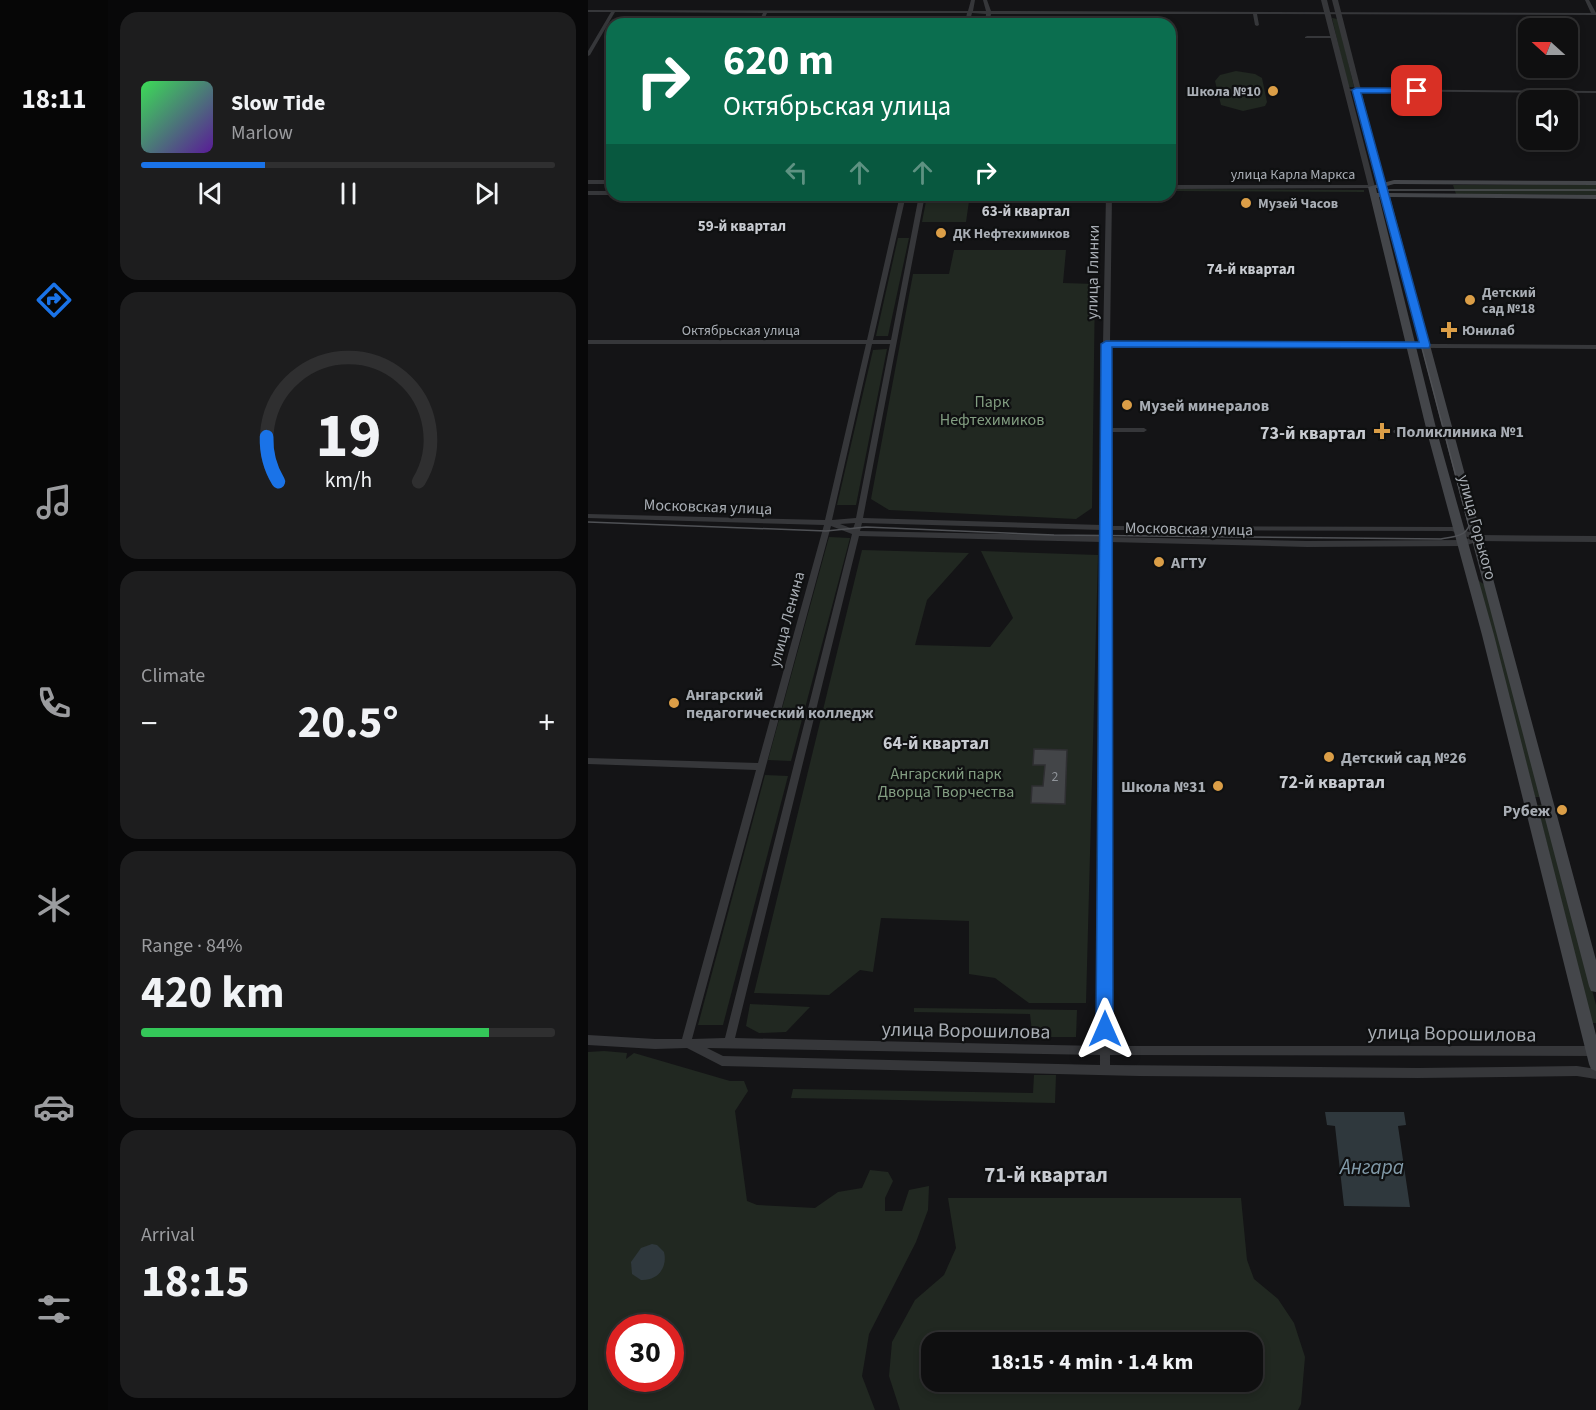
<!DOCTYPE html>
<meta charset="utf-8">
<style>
body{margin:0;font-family:"Source Sans 3",sans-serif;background:#1d1d1e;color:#f1f3f6;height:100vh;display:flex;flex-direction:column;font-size:22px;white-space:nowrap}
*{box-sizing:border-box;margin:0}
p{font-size:20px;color:#9b9c9f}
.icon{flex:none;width:33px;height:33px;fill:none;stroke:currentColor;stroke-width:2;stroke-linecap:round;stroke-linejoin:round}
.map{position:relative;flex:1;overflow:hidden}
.details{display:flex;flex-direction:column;gap:12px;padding:12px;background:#080809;width:480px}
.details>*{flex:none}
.guide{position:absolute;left:18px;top:18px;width:570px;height:183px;border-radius:18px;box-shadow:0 3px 9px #0003,0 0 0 2px #2f2f30;background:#0b6e4f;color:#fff;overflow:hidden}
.needle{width:39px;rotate:291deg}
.fabs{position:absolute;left:930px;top:18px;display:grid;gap:12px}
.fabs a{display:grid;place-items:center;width:60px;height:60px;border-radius:12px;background:#0f0f10;box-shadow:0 3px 9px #0003,0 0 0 2px #2f2f30;font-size:30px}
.speed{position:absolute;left:18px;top:1314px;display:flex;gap:12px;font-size:30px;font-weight:700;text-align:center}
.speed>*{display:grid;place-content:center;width:78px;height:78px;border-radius:50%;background:#0f0f10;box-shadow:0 3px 9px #0003,0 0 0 2px #2f2f30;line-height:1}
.speed .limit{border:9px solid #d22;background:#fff;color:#111}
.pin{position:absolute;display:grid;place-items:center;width:51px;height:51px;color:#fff;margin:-26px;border-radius:12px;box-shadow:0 3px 9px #0006}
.me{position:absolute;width:66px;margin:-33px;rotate:0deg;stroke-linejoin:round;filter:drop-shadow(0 0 4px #0008)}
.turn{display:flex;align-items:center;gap:21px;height:126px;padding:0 18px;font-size:27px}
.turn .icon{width:78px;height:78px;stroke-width:2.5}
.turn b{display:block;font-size:42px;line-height:51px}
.lanes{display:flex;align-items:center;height:57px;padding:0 18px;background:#0003;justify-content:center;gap:30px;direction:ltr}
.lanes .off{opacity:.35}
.big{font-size:45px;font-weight:700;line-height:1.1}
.details .card{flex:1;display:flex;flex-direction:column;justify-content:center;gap:9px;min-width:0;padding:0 21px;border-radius:18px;background:#1d1d1e}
.details .dial{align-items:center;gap:0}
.dial svg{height:156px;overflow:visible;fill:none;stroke:#2f2f30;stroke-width:7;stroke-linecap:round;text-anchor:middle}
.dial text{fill:#f1f3f6;stroke:none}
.song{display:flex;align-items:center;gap:18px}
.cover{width:72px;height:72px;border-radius:9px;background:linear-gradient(135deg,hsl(130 70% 55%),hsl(270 70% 35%))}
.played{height:6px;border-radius:3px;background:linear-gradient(90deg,#1a73e8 30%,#2f2f30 30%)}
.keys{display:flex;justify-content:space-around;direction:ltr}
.heat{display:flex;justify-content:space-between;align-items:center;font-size:33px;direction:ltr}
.charge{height:9px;border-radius:4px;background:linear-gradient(90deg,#34c759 84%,#2f2f30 0)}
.trip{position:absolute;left:333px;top:1332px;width:342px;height:60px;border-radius:18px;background:#0f0f10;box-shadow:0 3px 9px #0003,0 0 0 2px #2f2f30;font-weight:700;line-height:60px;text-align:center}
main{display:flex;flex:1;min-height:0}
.tabs{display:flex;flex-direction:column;width:108px;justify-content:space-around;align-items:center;background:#060606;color:#9b9c9f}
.tabs .icon{width:42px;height:42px}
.tabs .active{color:#1a73e8}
.tabs b{font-size:27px;color:#f1f3f6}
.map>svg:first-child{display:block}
</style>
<main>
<nav class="tabs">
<b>18:11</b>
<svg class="icon active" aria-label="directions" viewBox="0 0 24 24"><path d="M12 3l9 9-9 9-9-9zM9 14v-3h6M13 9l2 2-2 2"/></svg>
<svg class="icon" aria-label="music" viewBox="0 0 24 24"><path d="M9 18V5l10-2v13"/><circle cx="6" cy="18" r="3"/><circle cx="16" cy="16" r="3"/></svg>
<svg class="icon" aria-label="phone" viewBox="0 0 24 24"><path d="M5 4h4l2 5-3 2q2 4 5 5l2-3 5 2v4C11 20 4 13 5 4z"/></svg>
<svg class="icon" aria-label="climate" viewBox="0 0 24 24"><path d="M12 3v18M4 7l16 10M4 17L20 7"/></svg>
<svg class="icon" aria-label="car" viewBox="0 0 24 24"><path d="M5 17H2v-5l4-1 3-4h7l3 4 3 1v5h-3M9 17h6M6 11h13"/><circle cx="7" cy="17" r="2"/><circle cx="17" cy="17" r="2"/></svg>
<svg class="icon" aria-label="filters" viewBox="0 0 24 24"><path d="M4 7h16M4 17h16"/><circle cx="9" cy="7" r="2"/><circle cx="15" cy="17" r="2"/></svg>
</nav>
<section class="details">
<div class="card">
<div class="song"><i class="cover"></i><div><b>Slow Tide</b><p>Marlow</p></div></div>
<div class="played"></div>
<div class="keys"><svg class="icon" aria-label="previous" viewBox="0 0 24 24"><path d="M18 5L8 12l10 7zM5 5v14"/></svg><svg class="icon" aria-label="pause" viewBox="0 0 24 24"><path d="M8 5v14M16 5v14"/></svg><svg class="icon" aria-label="next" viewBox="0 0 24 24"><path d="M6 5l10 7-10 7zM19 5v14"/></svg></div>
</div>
<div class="card dial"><svg viewBox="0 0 100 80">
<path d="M14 69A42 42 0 1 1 86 69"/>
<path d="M14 69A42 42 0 0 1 8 46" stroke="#1a73e8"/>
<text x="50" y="56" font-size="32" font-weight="700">19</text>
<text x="50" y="72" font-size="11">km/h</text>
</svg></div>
<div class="card"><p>Climate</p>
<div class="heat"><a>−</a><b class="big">20.5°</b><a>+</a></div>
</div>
<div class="card"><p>Range · 84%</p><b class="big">420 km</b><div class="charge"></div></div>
<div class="card"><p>Arrival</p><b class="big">18:15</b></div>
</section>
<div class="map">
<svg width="1008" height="1410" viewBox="0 0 1008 1410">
<rect width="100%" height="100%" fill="#141416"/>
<g fill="#212821" fill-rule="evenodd">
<path d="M744 18 750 19 766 87H760Z"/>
<path d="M648 71 667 74 674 78 679 102 677 106 655 111 633 105 627 81 632 75Z"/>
<path d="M865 185H1008V195L868 194Z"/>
<path d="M582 189 776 190V192L582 191Z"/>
<path d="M338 201H381L378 222H334Z"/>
<path d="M310 238H321L300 336H288Z"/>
<path d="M366 250H478L475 283 507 284 504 508 488 519 301 510 283 499 325 274H361Z"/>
<path d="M299 349 268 505H249L285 350Z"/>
<path d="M241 537 262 538 203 761 180 760Z"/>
<path d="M274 550 381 553 339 600 327 645 402 647 425 618 393 551 510 555 498 1003H441L407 978 381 974V921L293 918 285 972 272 970 241 995 166 993Z"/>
<path d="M890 580 898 586 953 797H947Z"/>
<path d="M177 775 200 776 135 1025H110Z"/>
<path d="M949 805H956L1008 1005V1023H1004Z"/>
<path d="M162 1004 222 1007 198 1032 171 1033 158 1026Z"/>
<path d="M326 1008 489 1010 488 1037H450L444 1032 442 1014 326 1012Z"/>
<path d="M16 1051 39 1053 38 1059 46 1053 142 1081H156L160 1091 147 1111 159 1201 169 1205 227 1208 250 1192 274 1188 282 1170 300 1172 305 1181 297 1198V1211H314L321 1190 341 1186 340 1210 328 1242 281 1334 274 1376 287 1410H0V1052ZM32 1328H82V1378H32Z"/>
<path d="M446 1075H468L467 1103 203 1098 205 1089 445 1093Z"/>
<path d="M360 1198H653L659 1260 666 1279 690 1299 706 1323 717 1357 713 1404 710 1410H312L301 1376 304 1342 327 1300 356 1275 368 1248ZM344 1342H664V1382H344Z"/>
</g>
<g fill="#2f383d">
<path d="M737 1112H816L818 1125 810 1126 822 1207 756 1206 747 1126 739 1125Z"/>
<path d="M64 1244 69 1245 76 1252C80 1268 69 1281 53 1280L44 1274 43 1262 53 1248Z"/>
</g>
<path fill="#434548" stroke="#2f2f32" stroke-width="1.5" d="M446 749 479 750 477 804 443 803 444 786H455L457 765H445Z"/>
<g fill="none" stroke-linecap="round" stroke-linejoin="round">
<g fill="#36373a" fill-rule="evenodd">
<path d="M383 0H387L385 11H398L395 0H399L403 11 1003 13 997 0H1001L1008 13V15L669 14 671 25 669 26 667 25 665 14H403L401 24H397L398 14 384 13 381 24H377L379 13H179L174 24H170L175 13 27 12 2 55 0 56V51L23 12H0V10L380 11Z"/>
<path d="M719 36H746L748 37 746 38H717V37Z"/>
<path d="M756 89 1008 91V93L758 91 756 90Z"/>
<path d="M312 195H318L285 340H303L331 195H337L275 518 514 525 515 344 518 195H524L522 342 1008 345V349L522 346 521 428H556L559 430 556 432H521V526L865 527 891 535 1008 536V542L891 541 876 546 719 547 521 542 522 1046H1008V1056L522 1055V1065L830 1068 989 1066 1008 1069V1079L989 1076 830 1078 551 1076 134 1066 99 1048 67 1049 0 1045V1035L67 1039H94L168 770 0 764V758L170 763 236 525 0 518V514L237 520 278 344H0V340H279ZM284 344H302L268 518 244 520ZM267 523 265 529 252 524ZM274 523 514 530V536L272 531ZM243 526 264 534 137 1038 104 1039ZM521 530 864 531 882 538 875 540 719 541 521 537ZM271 536 514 542 512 1046 147 1038ZM119 1048 512 1055V1065L135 1056Z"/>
<path d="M806 430H844L847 432 844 434H808L805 432Z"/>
</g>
<g fill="#36373a" fill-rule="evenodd">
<path d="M733 0H739L787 187 786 188 582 189V185H780Z"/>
<path d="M744 0H750L797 184 796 185 791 184Z"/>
<rect x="0" y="180" width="24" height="4"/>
<rect x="0" y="191" width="24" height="4"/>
</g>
<path fill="#44464a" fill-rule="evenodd" d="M806 180 1008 181V185L806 184 799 186 800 193 1008 195V199L802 197 1008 960V992L1003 991 1001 986 794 197H791L849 432 906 635 1008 1035V1071L1003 1069 1001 1064 894 635 839 432 780 187ZM788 188H791L792 193H789Z"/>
<path stroke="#4f5155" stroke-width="1.5" d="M0 522 238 531 278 527 466 535 853 539C863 537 877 537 881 526L793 193 801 190H1008"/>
</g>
<path fill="#1a73e8" stroke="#114b97" stroke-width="1.5" d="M768 88H829L833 91 829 93H773L842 345 841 348 524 347 525 1029 523 1035 517 1037 511 1035 508 1029 513 344 518 341 831 342 764 90Z"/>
<g fill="#db9e47" stroke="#0f1011" stroke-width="2">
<circle cx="685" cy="91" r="6"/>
<circle cx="658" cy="203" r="6"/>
<circle cx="353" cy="233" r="6"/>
<circle cx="882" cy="300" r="6"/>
<path d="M858 321h6v6h6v6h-6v6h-6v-6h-6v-6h6z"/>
<circle cx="539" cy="405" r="6"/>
<path d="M791 422h6v6h6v6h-6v6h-6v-6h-6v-6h6z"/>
<circle cx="571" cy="562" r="6"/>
<circle cx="86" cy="703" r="6"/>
<circle cx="741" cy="757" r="6"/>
<circle cx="630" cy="786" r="6"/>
<circle cx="974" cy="810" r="6"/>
</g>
<g text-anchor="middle" stroke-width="4.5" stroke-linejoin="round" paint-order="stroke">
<g font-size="14" font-weight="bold" fill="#a8adb4" stroke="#0f1011" text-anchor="start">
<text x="673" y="96" text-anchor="end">Школа №10</text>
<text x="670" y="208">Музей Часов</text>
<text x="365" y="238">ДК Нефтехимиков</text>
<text x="894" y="297">Детский<tspan x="894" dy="16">сад №18</tspan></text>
<text x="874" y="335">Юнилаб</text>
</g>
<g font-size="14" fill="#a8adb4" stroke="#0f1011">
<text x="705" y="179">улица Карла Маркса</text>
<text x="153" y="335">Октябрьская улица</text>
</g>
<g font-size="14" fill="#8f9399">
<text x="467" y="781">2</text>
</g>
<g font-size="15" font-weight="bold" fill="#c8cbd1" stroke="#0f1011">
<text x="438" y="216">63-й квартал</text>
<text x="154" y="231">59-й квартал</text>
<text x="663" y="274">74-й квартал</text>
</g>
<g font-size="16" fill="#a8adb4" stroke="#0f1011">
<text transform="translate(504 272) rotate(-89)" y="6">улица Глинки</text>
<text transform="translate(120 506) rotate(2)" y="6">Московская улица</text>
<text transform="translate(890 527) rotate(75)" y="6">улица Горького</text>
<text transform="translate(601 528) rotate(1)" y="6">Московская улица</text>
<text transform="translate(198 619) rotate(-75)" y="6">улица Ленина</text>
</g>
<g font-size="16" fill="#829d81" stroke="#0f1011">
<text x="404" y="407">Парк<tspan x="404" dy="18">Нефтехимиков</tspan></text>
<text x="358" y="779">Ангарский парк<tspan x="358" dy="18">Дворца Творчества</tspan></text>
</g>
<g font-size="16" font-weight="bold" fill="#a8adb4" stroke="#0f1011" text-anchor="start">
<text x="551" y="411">Музей минералов</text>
<text x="808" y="437">Поликлиника №1</text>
<text x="583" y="568">АГТУ</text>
<text x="98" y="700">Ангарский<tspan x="98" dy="18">педагогический колледж</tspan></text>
<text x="753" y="763">Детский сад №26</text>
<text x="618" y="792" text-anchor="end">Школа №31</text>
<text x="962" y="816" text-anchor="end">Рубеж</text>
</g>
<g font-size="18" font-weight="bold" fill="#c8cbd1" stroke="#0f1011">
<text x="725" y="439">73-й квартал</text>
<text x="348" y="749">64-й квартал</text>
<text x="744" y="788">72-й квартал</text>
</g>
<g font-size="20" fill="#a8adb4" stroke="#0f1011">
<text transform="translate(378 1030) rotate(1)" y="7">улица Ворошилова</text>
<text transform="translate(864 1033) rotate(1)" y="7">улица Ворошилова</text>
</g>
<g font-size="21" font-style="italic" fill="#839cab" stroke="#0f1011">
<text x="784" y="1174">Ангара</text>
</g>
<g font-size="21" font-weight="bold" fill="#c8cbd1" stroke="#0f1011">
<text x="458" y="1182">71-й квартал</text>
</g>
</g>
</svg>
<div class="fabs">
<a><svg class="needle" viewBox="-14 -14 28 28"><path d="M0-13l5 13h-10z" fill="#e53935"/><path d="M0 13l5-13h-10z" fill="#9b9c9f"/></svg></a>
<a><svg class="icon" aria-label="sound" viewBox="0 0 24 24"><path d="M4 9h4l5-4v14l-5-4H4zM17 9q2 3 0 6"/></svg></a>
</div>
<div class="speed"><div class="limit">30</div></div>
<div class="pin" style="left:829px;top:91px;background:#d93025"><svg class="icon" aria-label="arrive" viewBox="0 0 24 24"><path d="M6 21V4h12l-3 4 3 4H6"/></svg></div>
<svg class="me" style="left:517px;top:1029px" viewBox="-20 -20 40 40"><path d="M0-17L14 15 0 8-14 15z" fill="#1a73e8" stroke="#fff" stroke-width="4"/></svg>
<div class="trip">18:15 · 4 min · 1.4 km</div>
<div class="guide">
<div class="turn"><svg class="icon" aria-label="right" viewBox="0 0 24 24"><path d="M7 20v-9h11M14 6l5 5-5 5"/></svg><div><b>620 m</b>Октябрьская улица</div></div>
<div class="lanes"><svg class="icon off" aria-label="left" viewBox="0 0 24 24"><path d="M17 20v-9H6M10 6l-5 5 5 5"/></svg><svg class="icon off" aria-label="ahead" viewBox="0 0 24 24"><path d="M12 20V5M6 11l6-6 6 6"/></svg><svg class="icon off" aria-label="ahead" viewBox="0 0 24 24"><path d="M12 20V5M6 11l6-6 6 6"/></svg><svg class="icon" aria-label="right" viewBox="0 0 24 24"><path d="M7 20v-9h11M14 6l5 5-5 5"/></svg></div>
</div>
</div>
</main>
